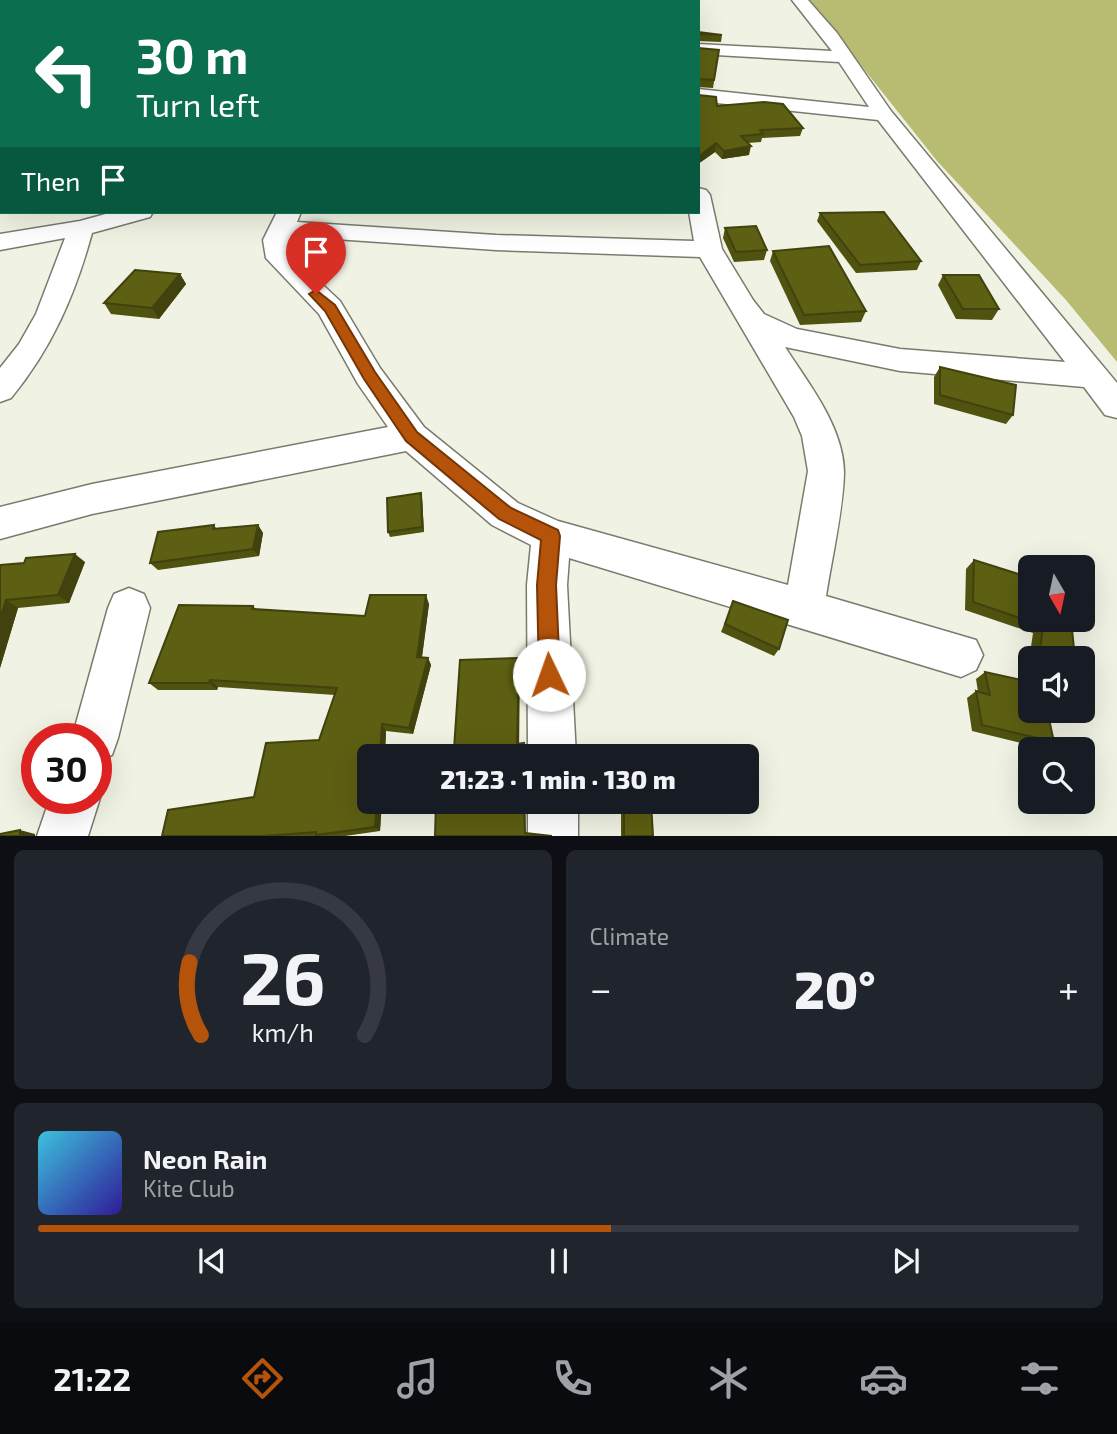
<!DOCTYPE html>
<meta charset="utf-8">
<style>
body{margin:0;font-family:"Exo 2",sans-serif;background:#20242c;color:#f1f3f6;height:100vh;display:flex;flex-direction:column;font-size:26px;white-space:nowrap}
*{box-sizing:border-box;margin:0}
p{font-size:23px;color:#9ea1a6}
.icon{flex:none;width:38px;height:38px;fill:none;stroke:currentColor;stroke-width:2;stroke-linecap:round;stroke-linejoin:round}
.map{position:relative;height:836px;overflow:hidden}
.drawer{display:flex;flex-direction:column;gap:14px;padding:14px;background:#0d0f14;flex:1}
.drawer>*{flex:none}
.guide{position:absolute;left:0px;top:0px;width:700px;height:214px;box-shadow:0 7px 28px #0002;background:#0b6e4f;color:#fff;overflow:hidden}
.needle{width:46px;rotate:171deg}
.buttons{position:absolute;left:1018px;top:555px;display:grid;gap:14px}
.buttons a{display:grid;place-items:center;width:77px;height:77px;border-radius:10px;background:#171b24;box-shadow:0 7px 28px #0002;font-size:35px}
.speed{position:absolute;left:21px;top:723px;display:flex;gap:14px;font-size:35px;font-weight:700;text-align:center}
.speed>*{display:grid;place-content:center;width:91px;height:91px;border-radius:50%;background:#171b24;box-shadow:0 7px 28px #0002;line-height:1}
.speed .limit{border:10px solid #d22;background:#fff;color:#111}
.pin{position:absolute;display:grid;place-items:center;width:60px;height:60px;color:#fff;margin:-72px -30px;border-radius:50% 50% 50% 0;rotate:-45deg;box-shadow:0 0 7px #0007}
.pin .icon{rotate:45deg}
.me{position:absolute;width:77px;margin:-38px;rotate:357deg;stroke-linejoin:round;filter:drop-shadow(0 0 5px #0008)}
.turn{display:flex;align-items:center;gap:24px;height:147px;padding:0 21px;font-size:32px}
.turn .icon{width:91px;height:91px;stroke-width:2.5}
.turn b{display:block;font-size:49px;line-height:60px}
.then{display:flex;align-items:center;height:66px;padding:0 21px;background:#0003;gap:14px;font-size:26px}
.big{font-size:52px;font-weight:800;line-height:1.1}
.drawer .widget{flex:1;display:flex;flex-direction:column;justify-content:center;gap:10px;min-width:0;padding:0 24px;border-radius:10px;background:#20242c}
.drawer .dial{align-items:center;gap:0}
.dial svg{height:182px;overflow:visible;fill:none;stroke:#363941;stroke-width:7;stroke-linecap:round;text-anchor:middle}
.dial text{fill:#f1f3f6;stroke:none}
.song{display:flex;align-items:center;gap:21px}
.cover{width:84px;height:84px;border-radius:10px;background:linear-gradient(135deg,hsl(190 70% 55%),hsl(250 70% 35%))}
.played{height:7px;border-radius:4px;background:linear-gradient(90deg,#b45309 55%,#363941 55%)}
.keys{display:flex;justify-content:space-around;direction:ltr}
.heat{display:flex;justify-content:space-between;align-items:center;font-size:38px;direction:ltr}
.drawer .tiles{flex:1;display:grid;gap:14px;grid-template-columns:1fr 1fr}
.widget:last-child{grid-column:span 2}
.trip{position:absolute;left:357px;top:744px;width:402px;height:70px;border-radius:10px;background:#171b24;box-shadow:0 7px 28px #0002;font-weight:800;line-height:70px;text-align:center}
.tab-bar{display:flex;height:112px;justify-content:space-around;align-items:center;background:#090b0e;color:#9ea1a6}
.tab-bar .icon{width:49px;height:49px}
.tab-bar .selected{color:#b45309}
.tab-bar b{font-size:32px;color:#f1f3f6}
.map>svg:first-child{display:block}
</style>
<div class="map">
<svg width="1117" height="836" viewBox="0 0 1117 836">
<rect width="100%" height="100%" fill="#f0f2e3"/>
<path fill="#b8bc73" d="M809 0H1117V362L1066 300 937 161Z"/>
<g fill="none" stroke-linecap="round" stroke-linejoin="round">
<defs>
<g id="minor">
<path d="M44 0H65L42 2Z"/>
<path d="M163 0H179L162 2Z"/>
<path d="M792 0H808L837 33 891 111 1117 383V418L1105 415 1084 387 900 371 785 347C808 383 844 427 844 473 843 511 832 557 826 596L976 640 983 655 976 670 961 677 569 558 567 585 576 756H528L527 585 531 545 492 525 406 451 92 514 0 539V507L92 484 388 427 358 384 319 314 266 258 263 240 277 212H301L297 222 496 235 694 241 689 212H698V188L706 190 710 195 722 249 753 300 764 314 797 329 900 349 1065 362 878 120 698 101V89L869 107 839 62 698 54V44L832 51ZM291 236 496 250 700 257 794 417 802 436 808 471 788 585 558 521 518 503 424 427 380 368 340 301 292 256Z"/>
<rect x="0" y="84" width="2" height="12"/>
<path d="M0 117H2L0 133Z"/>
<path d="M113 212H153L150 217 92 233C75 295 52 348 11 398L0 402V368L19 344 36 314 65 238 0 250V234L80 221Z"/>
<path d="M129 588 144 594 150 608 118 738 112 755 96 761V738H72L108 608 114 594Z"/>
<path d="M96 790 100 798 88 836H37L50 798H96Z"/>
<rect x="528" y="802" width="50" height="34"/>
</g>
</defs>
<use href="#minor" stroke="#7a7b6e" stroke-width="3"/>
<use href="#minor" fill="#fff" fill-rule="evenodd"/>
</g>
<g fill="#50520f">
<path d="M0 0H41L40 1 2 2V13Z"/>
<path d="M67 0H121L67 1Z"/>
<path d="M698 32 722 35 721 42 698 41Z"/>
<path d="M698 48 719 50 713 88 698 87Z"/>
<path d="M698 95 717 106 803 128 800 136 762 138 761 142 748 143 749 155 722 159 715 152 698 164Z"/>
<path d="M820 213 921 261 917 270 856 273 817 221Z"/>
<path d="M725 228 767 250 764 260 734 262 723 238Z"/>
<path d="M773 251 866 311 861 322 800 325 770 261Z"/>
<path d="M180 274 186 284 159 319 111 314 104 303Z"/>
<path d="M943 275 999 309 992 320 956 319 938 285Z"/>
<path d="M940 367 1013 415 1006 424 934 404V377Z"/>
<path d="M422 498 424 532 390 537 388 532Z"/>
<path d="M214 525 216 528 258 525 263 533 259 556 158 570 150 563Z"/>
<path d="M974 560 1071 620 1075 658H1031V710L1054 742 1042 748 972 731 967 698 976 691 978 692 976 679 985 672 1026 681 1033 633 965 610 966 569Z"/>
<path d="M85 562 69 603 18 608 0 668V565Z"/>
<path d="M733 601 779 649 774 656 721 632Z"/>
<path d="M429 604 422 657 428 658 431 665 413 734 386 731 380 831 345 836H162L254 797 319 740 335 695 218 687 217 690H158L149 683 253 606 256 609 365 616Z"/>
<path d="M621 802H651L653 836H621Z"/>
</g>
<g fill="#41420d">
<path d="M716 143 715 152 698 164V157Z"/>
<path d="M751 146 749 155 722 159 724 151Z"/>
<path d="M180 274 186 284 159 319 152 308Z"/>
<path d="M421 493 422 498 424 532 422 527Z"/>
<path d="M258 525 263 533 259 556 253 549Z"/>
<path d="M75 554 85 562 69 603 58 595Z"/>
<path d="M426 595 429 604 421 664 417 657Z"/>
<path d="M6 600 18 608 0 668V619Z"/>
<path d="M428 658 431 665 413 734 409 728Z"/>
<path d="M519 658 520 667 519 751 517 744Z"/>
<path d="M210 680 218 687 217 690 209 683Z"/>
<path d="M382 724 386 731 385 756H380Z"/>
<path d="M377 802H382L380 831 375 827Z"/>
<path d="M524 802H527H525L526 836Z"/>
<path d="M20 830 35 834V836H25L20 834Z"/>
</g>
<g fill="#5d5f12" stroke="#41420d" stroke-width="2">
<path d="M0 0H14L12 2H2L1 12Z"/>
<path d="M310 0H344L342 2H308Z"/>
<path d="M698 32 722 35 699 34 698 35Z"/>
<path d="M698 48 719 50 714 80 698 79Z"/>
<path d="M698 95 716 97 717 106 764 102 783 104 803 128 760 130 763 134 741 136 751 146 724 151 716 143 698 157Z"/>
<path d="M884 212 921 261 860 265 820 213Z"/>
<path d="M756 226 767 250 736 252 725 228Z"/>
<path d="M829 246 866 311 804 315 773 251Z"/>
<path d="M135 270 180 274 152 308 104 303Z"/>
<path d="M943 275H979L999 309H963Z"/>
<path d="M940 367 1016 385 1013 415 940 395Z"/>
<path d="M421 493 422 527 388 532 387 498Z"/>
<path d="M214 525 213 529 258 525 253 549 150 563 158 532Z"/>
<path d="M75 554 58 595 6 600 0 619V565L24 563 26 558Z"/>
<path d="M974 560 1031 578V620H1071L1075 658H1039L1043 626 973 602Z"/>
<path d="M370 595H426L417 657 428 658 409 728 382 724 380 756H369V802H377L375 827 316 835V832L264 836H162L168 810 254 797 266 743 319 740 337 688 210 680 209 683H149L179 605 253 606 252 609 365 616Z"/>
<path d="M733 601 788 620 779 649 725 624Z"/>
<path d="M519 658 517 744 524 743 525 751 529 752V756H438V750L454 749 460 660Z"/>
<path d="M985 672 1031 682V710H1047L1054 742 982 725 976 691 990 695Z"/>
<path d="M436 802H524L525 833 552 836H435Z"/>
<path d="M624 802H651L653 836H624Z"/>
<path d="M20 830V834L25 836H0V834Z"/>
</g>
<path fill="#b45309" stroke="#753606" stroke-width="2" d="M316 290 335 305 375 372 417 432 511 508 558 530 560 536 556 585 560 675 557 682 549 686 542 682 539 675 537 585 541 540 499 519 406 441 364 379 325 311 309 294Z"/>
</svg>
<div class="buttons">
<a><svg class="needle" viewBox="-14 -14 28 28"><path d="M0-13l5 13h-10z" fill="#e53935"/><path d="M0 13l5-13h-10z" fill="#9ea1a6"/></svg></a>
<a><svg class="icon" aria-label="sound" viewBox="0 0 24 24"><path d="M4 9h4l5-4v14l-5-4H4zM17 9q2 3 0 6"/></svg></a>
<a><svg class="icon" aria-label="search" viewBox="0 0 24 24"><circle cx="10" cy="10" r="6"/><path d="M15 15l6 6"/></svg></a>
</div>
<div class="speed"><div class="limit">30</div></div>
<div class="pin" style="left:316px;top:294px;background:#d93025"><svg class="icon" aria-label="arrive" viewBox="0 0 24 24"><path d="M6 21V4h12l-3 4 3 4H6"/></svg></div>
<svg class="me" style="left:549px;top:675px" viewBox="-20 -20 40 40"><circle r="19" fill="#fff"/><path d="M0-13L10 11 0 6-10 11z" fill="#b45309"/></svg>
<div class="trip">21:23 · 1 min · 130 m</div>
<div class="guide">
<div class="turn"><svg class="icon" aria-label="left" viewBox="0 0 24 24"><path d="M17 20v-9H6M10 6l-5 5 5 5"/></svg><div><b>30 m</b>Turn left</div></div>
<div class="then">Then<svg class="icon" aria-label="arrive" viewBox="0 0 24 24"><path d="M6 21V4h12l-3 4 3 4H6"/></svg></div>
</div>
</div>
<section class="drawer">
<div class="tiles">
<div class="widget dial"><svg viewBox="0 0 100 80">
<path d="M14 69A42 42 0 1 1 86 69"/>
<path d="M14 69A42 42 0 0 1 9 37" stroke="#b45309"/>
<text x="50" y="56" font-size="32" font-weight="700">26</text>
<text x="50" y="72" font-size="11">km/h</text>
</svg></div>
<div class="widget"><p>Climate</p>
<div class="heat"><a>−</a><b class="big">20°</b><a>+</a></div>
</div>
<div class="widget">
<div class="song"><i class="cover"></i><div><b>Neon Rain</b><p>Kite Club</p></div></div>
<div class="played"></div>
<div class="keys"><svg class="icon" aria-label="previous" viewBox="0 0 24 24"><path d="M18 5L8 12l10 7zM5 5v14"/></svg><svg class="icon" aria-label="pause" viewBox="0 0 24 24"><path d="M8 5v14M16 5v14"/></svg><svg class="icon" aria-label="next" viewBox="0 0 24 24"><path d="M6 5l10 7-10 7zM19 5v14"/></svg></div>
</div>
</div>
</section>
<nav class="tab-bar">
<b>21:22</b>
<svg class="icon selected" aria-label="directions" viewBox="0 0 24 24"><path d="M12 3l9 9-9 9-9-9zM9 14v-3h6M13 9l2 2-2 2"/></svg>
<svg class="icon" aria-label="music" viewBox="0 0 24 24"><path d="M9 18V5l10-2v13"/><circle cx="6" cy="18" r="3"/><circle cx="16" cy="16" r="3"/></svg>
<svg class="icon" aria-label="phone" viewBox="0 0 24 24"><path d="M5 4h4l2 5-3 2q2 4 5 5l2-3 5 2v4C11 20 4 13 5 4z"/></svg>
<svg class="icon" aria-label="climate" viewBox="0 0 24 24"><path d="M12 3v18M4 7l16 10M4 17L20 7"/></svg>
<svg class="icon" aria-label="car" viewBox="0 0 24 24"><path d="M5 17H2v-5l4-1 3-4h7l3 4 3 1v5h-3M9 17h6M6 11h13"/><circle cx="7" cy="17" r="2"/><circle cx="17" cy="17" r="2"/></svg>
<svg class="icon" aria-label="filters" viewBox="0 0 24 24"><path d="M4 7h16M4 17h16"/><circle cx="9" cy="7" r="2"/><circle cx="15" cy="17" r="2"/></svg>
</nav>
